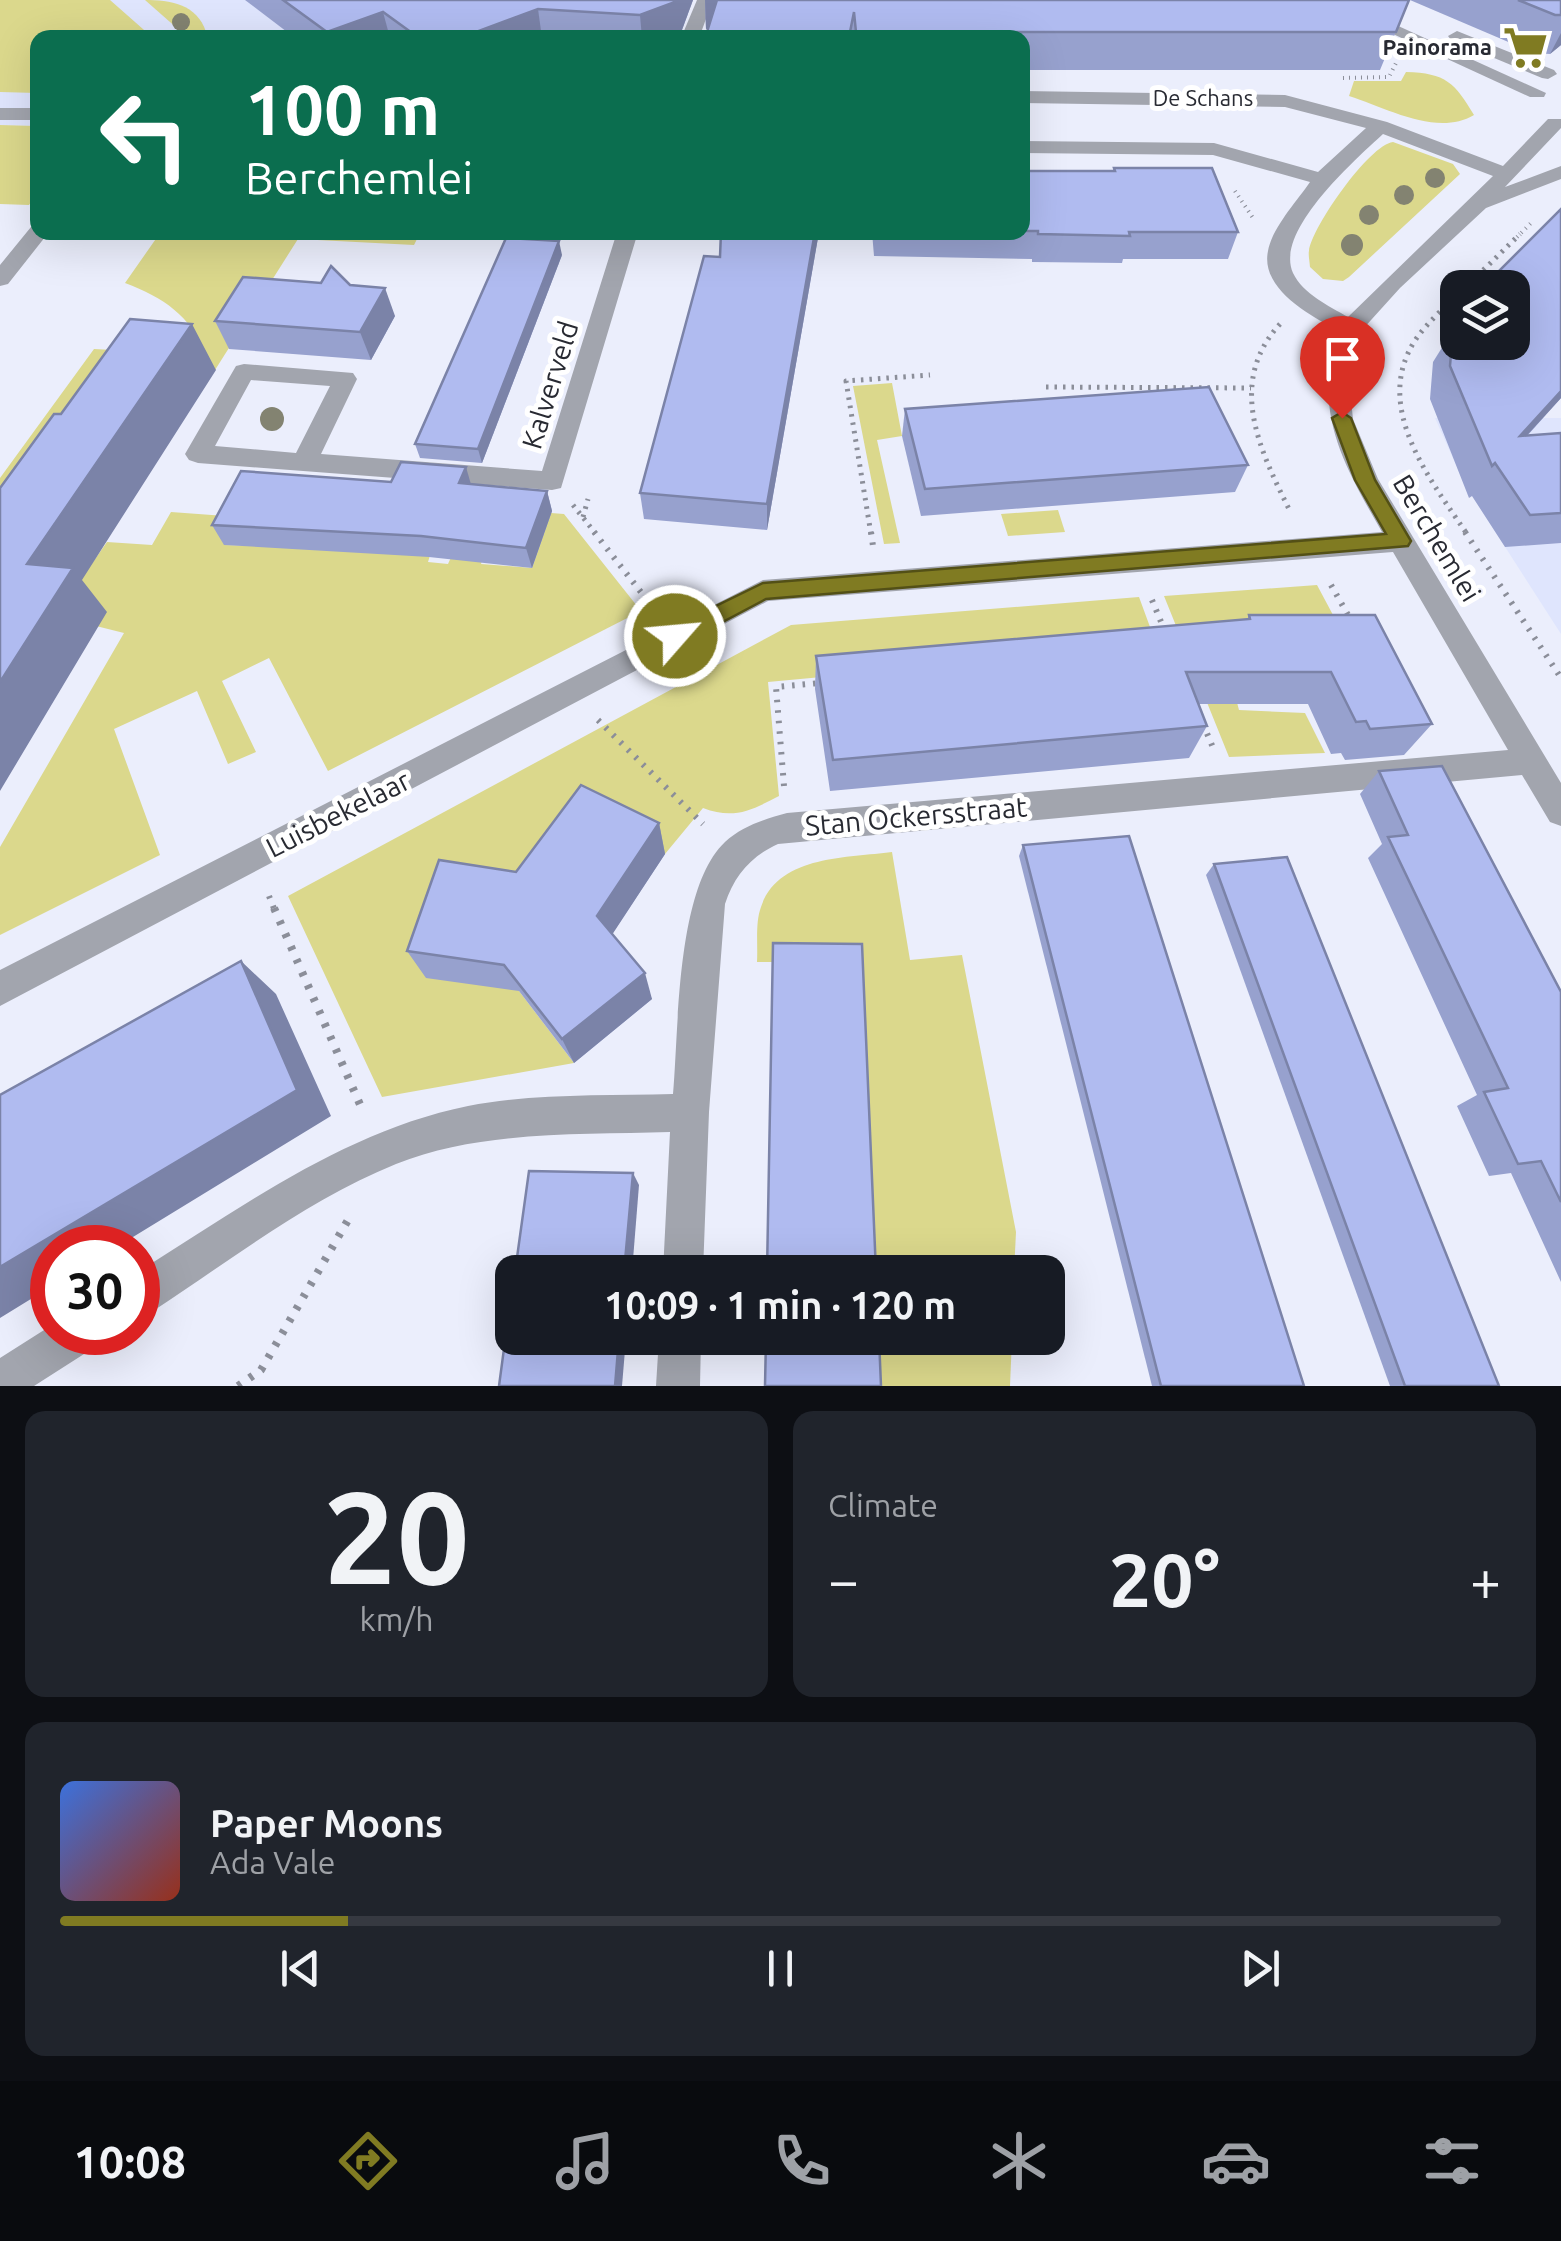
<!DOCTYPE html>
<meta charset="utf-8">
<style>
body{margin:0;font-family:Ubuntu,sans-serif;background:#20242c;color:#f1f3f6;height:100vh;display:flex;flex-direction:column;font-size:38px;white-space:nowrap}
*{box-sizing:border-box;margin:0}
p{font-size:32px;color:#9ea1a6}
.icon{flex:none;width:55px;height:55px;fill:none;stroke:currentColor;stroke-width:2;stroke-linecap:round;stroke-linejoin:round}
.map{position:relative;height:1386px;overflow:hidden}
.sheet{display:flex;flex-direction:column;gap:25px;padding:25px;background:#0d0f14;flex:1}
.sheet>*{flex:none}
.hud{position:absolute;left:30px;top:30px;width:1000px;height:210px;border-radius:20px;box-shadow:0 10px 40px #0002;background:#0b6e4f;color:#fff;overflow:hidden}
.controls{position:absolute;left:1440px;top:270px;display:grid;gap:20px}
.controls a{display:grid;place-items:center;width:90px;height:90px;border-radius:20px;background:#171b24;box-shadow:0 10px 40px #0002;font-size:50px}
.speed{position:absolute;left:30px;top:1225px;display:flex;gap:20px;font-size:50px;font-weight:700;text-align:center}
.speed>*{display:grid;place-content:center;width:130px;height:130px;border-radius:50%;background:#171b24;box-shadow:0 10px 40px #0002;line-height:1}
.speed .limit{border:15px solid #d22;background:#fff;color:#111}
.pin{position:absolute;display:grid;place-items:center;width:85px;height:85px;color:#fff;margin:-102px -42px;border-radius:50% 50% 50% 0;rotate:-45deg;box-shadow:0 0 10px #0007}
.pin .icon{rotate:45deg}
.me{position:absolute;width:110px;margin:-55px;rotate:63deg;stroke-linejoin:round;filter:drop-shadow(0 0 8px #0008)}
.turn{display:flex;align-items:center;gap:35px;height:210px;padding:0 50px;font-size:45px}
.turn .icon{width:130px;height:130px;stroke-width:2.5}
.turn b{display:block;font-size:70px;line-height:85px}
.big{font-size:75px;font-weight:600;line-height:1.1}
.sheet .card{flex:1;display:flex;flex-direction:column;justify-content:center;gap:15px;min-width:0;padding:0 35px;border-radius:20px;background:#20242c}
.sheet .dial{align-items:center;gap:0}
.dial b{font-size:130px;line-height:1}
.song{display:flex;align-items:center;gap:30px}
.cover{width:120px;height:120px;border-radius:15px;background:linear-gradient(135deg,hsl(220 70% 55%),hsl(10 70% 35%))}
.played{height:10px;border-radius:5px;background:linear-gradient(90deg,#807b22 20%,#363941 20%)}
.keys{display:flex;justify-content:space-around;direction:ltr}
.heat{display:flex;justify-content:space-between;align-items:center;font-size:55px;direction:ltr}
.sheet .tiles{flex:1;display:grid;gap:25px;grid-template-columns:1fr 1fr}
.card:last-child{grid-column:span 2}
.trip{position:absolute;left:495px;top:1255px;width:570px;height:100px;border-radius:20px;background:#171b24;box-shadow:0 10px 40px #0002;font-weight:600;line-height:100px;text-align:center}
.tabs{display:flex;height:160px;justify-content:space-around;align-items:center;background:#090b0e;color:#9ea1a6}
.tabs .icon{width:70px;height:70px}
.tabs .current{color:#807b22}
.tabs b{font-size:45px;color:#f1f3f6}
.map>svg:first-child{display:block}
</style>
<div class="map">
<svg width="1561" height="1386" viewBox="0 0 1561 1386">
<rect width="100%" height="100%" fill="#ebeefc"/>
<g fill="#dfe5fd">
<path d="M0 0H566L561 38H38L37 126 0 125Z"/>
<path d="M1435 418H1561V634L1464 483Z"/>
</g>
<g fill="#dbd88c">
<path d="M0 0H110L152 37 38 38 37 93 0 92Z"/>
<path d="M145 0C170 0 197 4 206 32L204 37H187Z"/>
<path d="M1406 72C1446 73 1455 83 1474 115 1437 137 1387 108 1349 96L1354 81H1401Z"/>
<path d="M0 125 37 126V193L29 205 0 204Z"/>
<path d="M1393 142 1453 164 1460 174 1349 277 1343 281 1323 279 1310 267C1310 265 1308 253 1309 251 1312 227 1369 145 1393 142Z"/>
<path d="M160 233H420L414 245 298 239 215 370 22 555 93 562 107 542 152 545 171 512 239 517 225 545 431 552 428 562 448 564 452 555 483 558 481 564 532 568 551 513 564 514 641 611 328 771 269 658 222 681 256 752 228 764 197 691 114 729 160 855 0 935V847L124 633 0 602V478L94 349 206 355C190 315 164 298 125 283Z"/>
<path d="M892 383 902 436 877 440 900 543 884 544 853 386Z"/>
<path d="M1058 510 1065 532 1008 536 1001 514Z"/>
<path d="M1317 585 1348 643 1221 642 1239 710 1305 713 1325 753 1229 757 1164 596Z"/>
<path d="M1139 597 1157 646 768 682 779 796C752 810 734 820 703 808L665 854 591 817 519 991 574 1063 382 1097 288 896 791 625Z"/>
<path d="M892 852 910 960 962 955 1016 1232 1014 1272H872L773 962H757C758 945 755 923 761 907 778 855 848 858 892 852Z"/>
<path d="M874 1338H1012L1010 1386H876Z"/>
</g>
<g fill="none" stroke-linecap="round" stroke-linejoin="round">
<g stroke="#8b8e99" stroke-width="4" stroke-dasharray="1 5" stroke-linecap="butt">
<path d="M1343 78 1389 77 1396 63"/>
<path d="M1235 191 1253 218"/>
<path d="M1517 237 1532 222"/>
</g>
<g stroke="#8b8e99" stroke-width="5" stroke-dasharray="2.5 6" stroke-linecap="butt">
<path d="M1465 288 1520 234"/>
<path d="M1458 294C1444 308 1427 323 1416 339 1371 406 1430 479 1467 534"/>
<path d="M1280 324C1226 383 1260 451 1291 513"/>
<path d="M1046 387 1251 388"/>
<path d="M573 505 596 534"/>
<path d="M583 517 588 499"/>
<path d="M871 534 846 381 930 375"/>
</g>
<g stroke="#8b8e99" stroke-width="6" stroke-dasharray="2.5 8" stroke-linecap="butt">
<path d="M594 532 651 605"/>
<path d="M871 532 873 546"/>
<path d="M1465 532 1561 678"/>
<path d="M1331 585 1352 622"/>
<path d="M1152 600 1166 634"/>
<path d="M598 720 703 824"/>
<path d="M1203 724 1214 750"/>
<path d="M784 786 776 687 820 683"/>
<path d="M269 896 275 911"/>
</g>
<g stroke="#8b8e99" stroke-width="8" stroke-dasharray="4 10" stroke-linecap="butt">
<path d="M274 908 362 1109"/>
<path d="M238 1386 261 1370 348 1220"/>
</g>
<g fill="#a2a5ae" fill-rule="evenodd">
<path d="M697 0H713L699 38H681Z"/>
<path d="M1319 0H1341L1546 93 1544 97H1530Z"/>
<path d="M1457 31 1554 70 1557 74 1548 79 1542 78 1451 40 1448 36Z"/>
<path d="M1022 91 1285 95 1387 122 1503 166 1548 119H1561V128L1505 187 1561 166V179L1486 208 1400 288 1362 330 1351 363 1350 390 1353 419 1378 479 1561 783V826L1550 822 1522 775 778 844C751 856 734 876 725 904L709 1112 703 1272H663L670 1132C580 1135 481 1130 396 1164 309 1199 231 1260 153 1311L138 1317V1272C242 1207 345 1131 468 1106 534 1093 606 1096 673 1094 679 1027 676 888 725 842 742 826 765 819 787 813L1508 750 1393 552 768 601 0 1006V970L763 580 1382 532C1343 464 1311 410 1339 331 1311 316 1260 289 1268 251 1272 228 1297 201 1310 182L1213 155 1022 153V141L1214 143 1318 172 1366 128 1285 107 1022 103ZM1383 134 1493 176 1348 317C1329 306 1303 294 1293 273 1274 231 1355 160 1383 134Z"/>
<rect x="0" y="108" width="38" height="12"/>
<path d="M38 226V232H49L8 284 0 286V265L31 227Z"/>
<path d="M617 232H638L561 488 552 490 198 463 189 460 185 454 236 366 244 364 353 373 357 379 321 454 542 471ZM251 380 330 386 296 453 215 446Z"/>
<path d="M52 1325V1332H101L95 1347 34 1386H0V1358Z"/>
<path d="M659 1338H701L700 1386H656Z"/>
</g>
</g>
<g fill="#838371">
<circle cx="181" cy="22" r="9"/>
<circle cx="1435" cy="178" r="10"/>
<circle cx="1404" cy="195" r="10"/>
<circle cx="1369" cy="215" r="10"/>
<circle cx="1352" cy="245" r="11"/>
<circle cx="272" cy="419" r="12"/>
</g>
<g fill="#97a1ce">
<path d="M245 0H693L679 38H295Z"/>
<path d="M705 0H1409L1380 70H1022V38H708V28L706 29Z"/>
<path d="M1410 0H1561V45L1550 54 1534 53Z"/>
<path d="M1114 168 1238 232 1228 259H1123L1122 263 1032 262V259L874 256 872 232H1022V171H1113Z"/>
<path d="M1561 209V398L1527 436 1561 433V543L1505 547 1472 496 1469 498 1430 399 1433 362 1458 322Z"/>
<path d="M819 232 767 530 644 519 640 493 720 257Z"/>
<path d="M562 255 482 463 420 458 415 444Z"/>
<path d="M350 285 395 316 371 360 229 349 215 321Z"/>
<path d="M905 409 1248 465 1235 492 921 516 902 436Z"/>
<path d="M391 482 471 484 547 491 552 511 532 568 429 557 224 545 212 525Z"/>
<path d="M1249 615 1432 724 1404 755 1345 760 1341 753 1331 754 1308 704H1199L1207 726 1189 758 830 791 815 689 816 656 1247 620Z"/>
<path d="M1379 771 1561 992V1282L1511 1173 1489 1176 1457 1106 1477 1095 1368 858 1382 844 1360 794Z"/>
<path d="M659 823 665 854 612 934 652 999 574 1063 519 991 426 978 407 951 516 872Z"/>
<path d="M1023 845 1304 1386H1152L1019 856Z"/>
<path d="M1214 864 1499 1386H1390L1206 875Z"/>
</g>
<g fill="#7b83a8">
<path d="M676 0H693L679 38H642L640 15Z"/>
<path d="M705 0H722L723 23 706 29Z"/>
<path d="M538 9 542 38H460Z"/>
<path d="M383 12 390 38H329L327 32Z"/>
<path d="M1561 33V45L1550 54Z"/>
<path d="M815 232H819L767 530V504Z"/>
<path d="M559 241 562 255 482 463 478 449Z"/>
<path d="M385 288 395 316 371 360 360 332Z"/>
<path d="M192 324 216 370 82 580 107 612 0 791V682L27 564Z"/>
<path d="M1561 391V398L1496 469 1520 436Z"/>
<path d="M466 467 472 488 459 483Z"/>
<path d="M547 491 552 511 532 568 526 548Z"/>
<path d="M659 823 665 854 606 944 597 916Z"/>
<path d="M241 961 276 994 331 1116 115 1248H52V1286L0 1318V1267Z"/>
<path d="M645 973 652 999 574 1063 562 1039Z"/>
<path d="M633 1173 639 1185 632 1272H624Z"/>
<path d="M619 1338H626L622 1386H615Z"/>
</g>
<g fill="#b0bbf0" stroke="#7b83a8" stroke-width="2.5">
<path d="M283 0H676L675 2 640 15 538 9 460 38H419L383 12 327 32Z"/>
<path d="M717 0H1409L1396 32H856L854 12 850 32H707Z"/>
<path d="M1518 0H1561V15H1555Z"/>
<path d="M1114 168H1212L1238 232H1129L1130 236 1038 234V231H1022V171H1115Z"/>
<path d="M1561 209V391L1520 436 1561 433V513L1530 515 1495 463 1492 466 1450 366 1453 329 1458 322V342H1512V288H1482Z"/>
<path d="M721 232H815L767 504 640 493 704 256 720 257Z"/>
<path d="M506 238 559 241 478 449 415 444Z"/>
<path d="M331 266 350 285 385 288 360 332 215 321 243 277 321 283Z"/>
<path d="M130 319 192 324 27 564 73 568 0 682V488L54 414H61Z"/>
<path d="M1209 387 1248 465 925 489 905 409Z"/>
<path d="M401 462 466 467 459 483 547 491 526 548 421 536 212 525 241 471 391 482Z"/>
<path d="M1249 615H1375L1432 724 1370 729 1366 721 1356 722 1331 672H1186L1207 726 833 760 816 656 1250 619Z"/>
<path d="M1442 766 1561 992V1202L1541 1161 1518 1164 1484 1092 1508 1088 1388 837 1408 835 1379 771Z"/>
<path d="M581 785 659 823 597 916 645 973 562 1039 504 965 407 951 439 860 516 872Z"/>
<path d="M1129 836 1304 1386H1161L1023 845Z"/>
<path d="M1287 857 1499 1386H1405L1214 864Z"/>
<path d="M773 943 862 944 876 1272H767Z"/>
<path d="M241 961 297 1090 0 1267V1095Z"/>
<path d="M529 1171 633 1173 624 1272H515Z"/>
<path d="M512 1289V1338H619L615 1386H499Z"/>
<path d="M766 1338H879L881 1386H765Z"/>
</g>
<path fill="#807b22" stroke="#535016" stroke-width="2.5" d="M1342 412 1351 418 1375 480 1411 541 1408 546 766 599 683 643H667L664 636 667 630 763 583 1386 534 1355 480 1332 418Z"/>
<defs>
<symbol id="supermarket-bare" viewBox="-9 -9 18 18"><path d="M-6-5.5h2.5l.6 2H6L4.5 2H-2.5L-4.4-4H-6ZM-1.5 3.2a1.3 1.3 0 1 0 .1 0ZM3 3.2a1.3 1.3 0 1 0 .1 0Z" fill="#807b22" stroke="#fff" stroke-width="2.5" paint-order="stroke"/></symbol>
</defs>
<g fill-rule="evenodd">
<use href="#supermarket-bare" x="1494" y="16" width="63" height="63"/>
</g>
<g text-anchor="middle" stroke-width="10" stroke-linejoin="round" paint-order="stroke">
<g font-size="22" font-weight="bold" fill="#282a32" stroke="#fff" text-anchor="end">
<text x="1492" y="55">Painorama</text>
</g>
<g font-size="22" fill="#282a32" stroke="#fff">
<text x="1203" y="106">De Schans</text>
</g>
<g font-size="28" fill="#282a32" stroke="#fff">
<text transform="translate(550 385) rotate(-73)" y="10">Kalverveld</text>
<text transform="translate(1437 538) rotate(59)" y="10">Berchemlei</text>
<text transform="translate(338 814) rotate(-27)" y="10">Luisbekelaar</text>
<text transform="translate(916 816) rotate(-5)" y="10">Stan Ockersstraat</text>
</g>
</g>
</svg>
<div class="controls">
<a><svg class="icon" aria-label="layers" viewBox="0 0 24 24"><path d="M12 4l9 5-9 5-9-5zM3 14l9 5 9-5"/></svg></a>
</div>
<div class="speed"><div class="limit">30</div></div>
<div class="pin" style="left:1342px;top:418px;background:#d93025"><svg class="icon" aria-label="arrive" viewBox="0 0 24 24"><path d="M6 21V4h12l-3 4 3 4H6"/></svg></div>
<svg class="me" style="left:675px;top:636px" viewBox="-20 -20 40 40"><circle r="17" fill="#807b22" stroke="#fff" stroke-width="3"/><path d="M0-11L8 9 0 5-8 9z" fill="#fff"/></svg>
<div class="trip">10:09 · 1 min · 120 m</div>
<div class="hud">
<div class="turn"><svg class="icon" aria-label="left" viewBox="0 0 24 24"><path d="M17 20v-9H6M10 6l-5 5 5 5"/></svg><div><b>100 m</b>Berchemlei</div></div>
</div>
</div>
<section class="sheet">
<div class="tiles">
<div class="card dial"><b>20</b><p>km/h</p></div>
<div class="card"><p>Climate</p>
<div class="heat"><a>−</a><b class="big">20°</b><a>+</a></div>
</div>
<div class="card">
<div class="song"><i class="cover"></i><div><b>Paper Moons</b><p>Ada Vale</p></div></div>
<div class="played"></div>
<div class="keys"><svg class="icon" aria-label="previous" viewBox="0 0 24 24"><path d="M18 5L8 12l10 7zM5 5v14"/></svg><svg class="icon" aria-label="pause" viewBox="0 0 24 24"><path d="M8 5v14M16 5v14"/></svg><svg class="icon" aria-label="next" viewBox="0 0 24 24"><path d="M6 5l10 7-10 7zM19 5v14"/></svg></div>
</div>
</div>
</section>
<nav class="tabs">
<b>10:08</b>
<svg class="icon current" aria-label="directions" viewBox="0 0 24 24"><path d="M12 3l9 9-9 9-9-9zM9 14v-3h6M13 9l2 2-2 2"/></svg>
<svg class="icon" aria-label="music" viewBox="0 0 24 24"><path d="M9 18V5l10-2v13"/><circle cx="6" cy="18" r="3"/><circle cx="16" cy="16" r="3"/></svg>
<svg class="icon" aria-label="phone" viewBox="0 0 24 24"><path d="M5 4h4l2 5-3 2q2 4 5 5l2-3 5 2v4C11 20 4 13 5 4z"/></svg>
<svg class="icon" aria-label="climate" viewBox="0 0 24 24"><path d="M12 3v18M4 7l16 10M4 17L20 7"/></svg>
<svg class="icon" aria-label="car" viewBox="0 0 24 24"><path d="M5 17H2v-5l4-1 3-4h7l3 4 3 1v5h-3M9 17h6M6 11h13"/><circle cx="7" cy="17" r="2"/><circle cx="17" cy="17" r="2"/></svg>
<svg class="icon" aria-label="filters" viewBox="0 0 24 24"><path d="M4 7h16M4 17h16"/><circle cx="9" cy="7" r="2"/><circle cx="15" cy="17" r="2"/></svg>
</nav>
